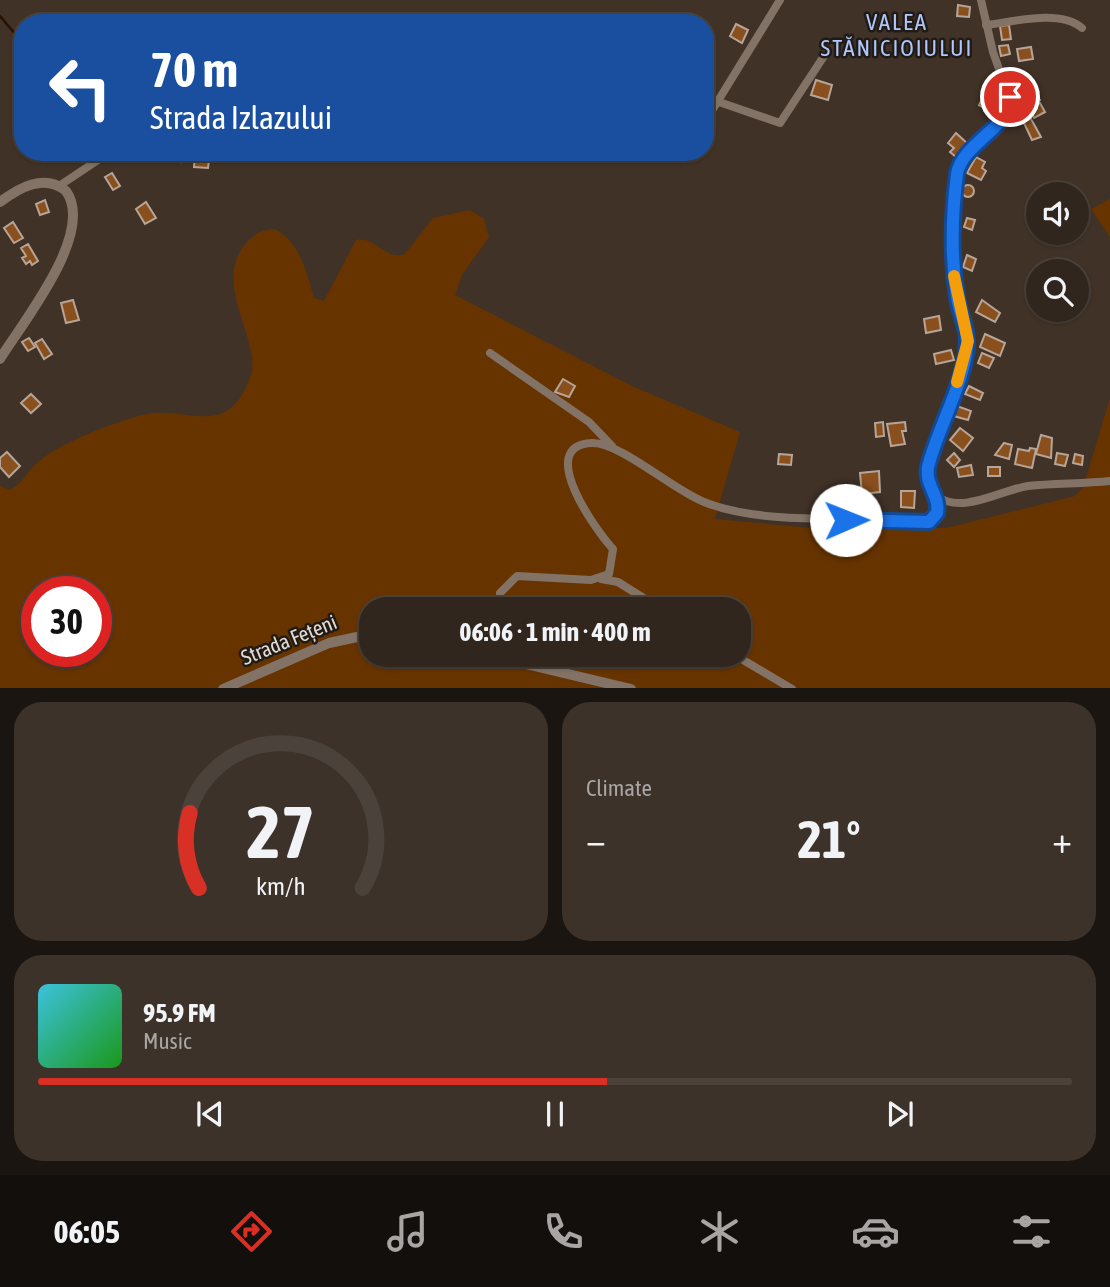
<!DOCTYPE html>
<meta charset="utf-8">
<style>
body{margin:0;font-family:"Asap Condensed",sans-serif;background:#3c322a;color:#f1f3f6;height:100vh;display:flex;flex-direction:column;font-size:26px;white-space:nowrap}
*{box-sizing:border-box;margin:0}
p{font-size:23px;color:#a8a5a4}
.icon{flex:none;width:38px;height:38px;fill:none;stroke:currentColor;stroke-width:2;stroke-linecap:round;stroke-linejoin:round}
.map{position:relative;height:688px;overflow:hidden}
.side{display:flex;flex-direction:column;gap:14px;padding:14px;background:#1a1510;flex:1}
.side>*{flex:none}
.top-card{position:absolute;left:14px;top:14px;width:700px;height:147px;border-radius:28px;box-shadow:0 2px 5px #0004,0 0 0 2px #4b433b;background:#1a4fa0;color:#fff;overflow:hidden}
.buttons{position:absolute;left:1026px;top:182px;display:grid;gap:14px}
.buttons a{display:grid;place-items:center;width:63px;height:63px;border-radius:50%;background:#30261d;box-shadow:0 2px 5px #0004,0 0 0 2px #4b433b;font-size:35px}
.speed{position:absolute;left:21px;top:576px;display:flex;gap:14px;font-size:35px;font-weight:700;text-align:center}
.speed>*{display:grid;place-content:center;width:91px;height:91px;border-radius:50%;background:#30261d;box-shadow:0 2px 5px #0004,0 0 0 2px #4b433b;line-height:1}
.speed .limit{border:10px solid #d22;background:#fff;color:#111}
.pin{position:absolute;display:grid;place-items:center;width:60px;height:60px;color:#fff;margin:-30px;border:4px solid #fff;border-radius:50%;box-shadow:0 2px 7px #0007}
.me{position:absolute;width:77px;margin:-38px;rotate:89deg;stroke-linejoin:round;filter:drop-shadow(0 0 5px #0008)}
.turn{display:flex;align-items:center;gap:24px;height:147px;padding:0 21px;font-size:32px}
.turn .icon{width:91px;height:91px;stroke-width:2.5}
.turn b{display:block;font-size:49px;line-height:60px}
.big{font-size:52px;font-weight:700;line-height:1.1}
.side .tile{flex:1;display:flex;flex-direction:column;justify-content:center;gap:10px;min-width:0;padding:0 24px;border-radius:28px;background:#3c322a}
.side .dial{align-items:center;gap:0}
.dial svg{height:182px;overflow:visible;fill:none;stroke:#4b433b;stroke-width:7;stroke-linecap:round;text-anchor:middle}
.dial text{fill:#f1f3f6;stroke:none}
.song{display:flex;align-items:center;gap:21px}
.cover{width:84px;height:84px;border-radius:10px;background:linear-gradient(135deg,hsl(190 70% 55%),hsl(120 70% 35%))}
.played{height:7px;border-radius:4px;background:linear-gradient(90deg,#d93025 55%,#4b433b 55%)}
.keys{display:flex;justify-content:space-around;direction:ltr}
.heat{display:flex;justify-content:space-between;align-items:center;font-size:38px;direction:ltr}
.side .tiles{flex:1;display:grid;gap:14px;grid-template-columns:1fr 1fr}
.tile:last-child{grid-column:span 2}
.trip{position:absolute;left:359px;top:597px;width:392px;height:70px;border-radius:28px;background:#30261d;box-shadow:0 2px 5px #0004,0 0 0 2px #4b433b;font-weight:700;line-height:70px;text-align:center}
.menu{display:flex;height:112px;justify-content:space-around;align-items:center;background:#130f0c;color:#a8a5a4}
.menu .icon{width:49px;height:49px}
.menu .active{color:#d93025}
.menu b{font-size:32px;color:#f1f3f6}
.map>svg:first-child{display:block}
</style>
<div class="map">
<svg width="1110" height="689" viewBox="0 0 1110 689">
<rect width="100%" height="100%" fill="#403227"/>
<g fill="#673400" fill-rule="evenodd">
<path d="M1110 199V237L1091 209Z"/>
<path d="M470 210 484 219 489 237 462 275 455 295 632 386 740 432 715 519 833 530 946 528 1075 496 1083 488 1110 398V688H0V486L10 490C22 484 26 473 36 464 56 444 119 420 147 414 184 407 220 434 243 393 249 382 254 371 252 358 247 320 216 276 247 242 256 233 262 230 275 229 301 244 306 271 314 298L324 301 356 240C377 236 385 261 405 254L433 218ZM37 592H96V651H37ZM371 609H738V654H371Z"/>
</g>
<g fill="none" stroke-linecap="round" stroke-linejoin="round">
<path stroke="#281100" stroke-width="2.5" d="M0 16 23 43"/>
</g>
<g fill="#89501e" stroke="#b6a598" stroke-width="2">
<path d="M958 5 970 7 969 17 957 16Z"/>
<path d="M736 24 748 30 742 43 730 36Z"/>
<path d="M1009 25 1011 39 1002 40 1000 26Z"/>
<path d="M1008 45 1010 54 1001 56 999 46Z"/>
<path d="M1031 47 1033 59 1019 61 1017 49Z"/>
<path d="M816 80 832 85 828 100 811 95Z"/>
<path d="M1036 93 1040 100 1024 108 1021 101Z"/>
<path d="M984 95 991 98 986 109 979 105Z"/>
<path d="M991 98 1002 104 998 112 994 110 991 115 984 111Z"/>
<path d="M1040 103 1045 112 1034 118 1029 109Z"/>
<path d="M1031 119 1041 137 1032 140 1023 121Z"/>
<path d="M956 133 968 144 956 157 950 152 954 148 948 143Z"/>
<path d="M164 152H182L185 154 181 162Z"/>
<path d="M195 152H210L208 168 194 167Z"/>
<path d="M976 157 985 162 982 168 986 171 981 180 967 173Z"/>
<path d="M112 173 120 186 113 190 105 177Z"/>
<circle cx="968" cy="191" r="6"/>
<path d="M45 200 49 212 40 215 36 204Z"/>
<path d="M146 202 156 218 145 224 136 209Z"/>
<path d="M967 218 975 220 972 230 964 227Z"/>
<path d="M13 222 23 238 14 243 4 228Z"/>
<path d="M28 244 38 261 32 265 30 261 26 264 22 258 26 256 21 248Z"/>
<path d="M967 255 976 259 972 271 963 267Z"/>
<path d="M73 300 79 320 66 323 61 303Z"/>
<path d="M982 300 1000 313 995 322 976 312Z"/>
<path d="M939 316 941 330 926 333 924 319Z"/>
<path d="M985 334 1005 343 1000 356 980 347Z"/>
<path d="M29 338 35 347 28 351 22 342Z"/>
<path d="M42 339 52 354 44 359 35 343Z"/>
<path d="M951 350 954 360 936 364 934 354Z"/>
<path d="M982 353 994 358 989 368 978 363Z"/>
<path d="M563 379 575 386 569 397 555 392Z"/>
<path d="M969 386 983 393 980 400 965 394Z"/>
<path d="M31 394 41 404 31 413 21 403Z"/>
<path d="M954 405 971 411 968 420 950 415Z"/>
<path d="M883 422 884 436 876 437 875 423Z"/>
<path d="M905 422 906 431H902L905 444 891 446 887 424Z"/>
<path d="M960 428 973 438 963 451 950 440Z"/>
<path d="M1041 435 1052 438 1051 458 1036 454Z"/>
<path d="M1004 443 1012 445 1009 459 995 455Z"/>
<path d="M1030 448 1036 449 1032 468 1015 464 1018 449 1029 451Z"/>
<path d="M7 452 20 466 9 477 0 467V458Z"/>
<path d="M954 453 960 460 954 467 947 460Z"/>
<path d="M1057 453 1068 455 1065 466 1055 464Z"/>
<path d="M779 454 792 455 791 465 778 464Z"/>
<path d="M1075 454 1083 456 1082 465 1073 463Z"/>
<path d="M971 465 973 475 959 477 957 468Z"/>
<rect x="988" y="467" width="12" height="9"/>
<path d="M879 471 880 492 862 494 860 473Z"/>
<path d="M901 491H915L914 508 901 507Z"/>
</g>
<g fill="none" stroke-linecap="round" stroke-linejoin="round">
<g stroke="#837367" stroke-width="8">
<path d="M986 25C1013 22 1059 9 1082 28"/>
<path d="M719 102 780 123 826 53"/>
<path d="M705 122 780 0"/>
<path d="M661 152H669"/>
<path d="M59 186 110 152"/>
<path d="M490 353 589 422 612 446"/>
<path d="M938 497C963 514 1001 490 1028 486 1055 483 1083 484 1110 481"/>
<path d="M601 579 618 582 661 609"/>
<path d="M501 609 500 593 517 576 591 580 609 574 613 549C597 532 534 445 592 443 620 442 673 490 704 502 753 522 832 519 885 519 900 519 918 523 933 521 947 500 925 488 928 467 937 428 966 383 967 344 968 328 959 313 957 298 952 269 951 197 959 169 966 141 1003 131 1011 103L993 52 981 0"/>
<path d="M733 654 792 689"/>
</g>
<g stroke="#837367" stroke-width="10">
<path d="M0 202C19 188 44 173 66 191 96 233 22 323 0 359"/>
<path d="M484 654 631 689"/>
<path d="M223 689 329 643 371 634"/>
</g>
</g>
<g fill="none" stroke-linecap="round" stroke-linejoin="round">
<defs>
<path id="route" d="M846 520 929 522 937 513C940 495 925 486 928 467 937 430 966 379 967 344 968 328 959 313 957 297 951 259 952 213 957 174 962 143 1014 125 1010 97"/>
</defs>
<use href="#route" stroke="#114b97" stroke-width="18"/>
<use href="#route" stroke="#1a73e8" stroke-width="12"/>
<path stroke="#f59e0b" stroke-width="12" d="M954 276 968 341 957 382"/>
</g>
<g text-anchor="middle" stroke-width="5" stroke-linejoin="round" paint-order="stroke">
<g font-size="21" fill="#e4dbd4" stroke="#211b16">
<text transform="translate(289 640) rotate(-22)" y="7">Strada Fețeni</text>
</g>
<g font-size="23" letter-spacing="2" fill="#b0c6fc" stroke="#211b16">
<text x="897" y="30">VALEA<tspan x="897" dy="26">STĂNICIOIULUI</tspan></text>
</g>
</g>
</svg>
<div class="buttons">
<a><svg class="icon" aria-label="sound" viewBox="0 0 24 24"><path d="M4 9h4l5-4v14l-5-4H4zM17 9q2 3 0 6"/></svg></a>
<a><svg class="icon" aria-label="search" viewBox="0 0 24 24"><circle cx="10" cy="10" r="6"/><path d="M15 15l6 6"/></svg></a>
</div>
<div class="speed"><div class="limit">30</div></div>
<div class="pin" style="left:1010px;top:97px;background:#d93025"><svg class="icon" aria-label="arrive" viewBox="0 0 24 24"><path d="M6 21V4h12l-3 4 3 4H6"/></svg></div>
<svg class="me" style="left:846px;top:520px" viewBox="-20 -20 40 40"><circle r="19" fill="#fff"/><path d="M0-13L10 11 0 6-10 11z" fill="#1a73e8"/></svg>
<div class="trip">06:06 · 1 min · 400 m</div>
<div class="top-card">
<div class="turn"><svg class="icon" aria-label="left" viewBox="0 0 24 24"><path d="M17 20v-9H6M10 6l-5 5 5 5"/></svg><div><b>70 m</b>Strada Izlazului</div></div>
</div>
</div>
<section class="side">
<div class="tiles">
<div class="tile dial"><svg viewBox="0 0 100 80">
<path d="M14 69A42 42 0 1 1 86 69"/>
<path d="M14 69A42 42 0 0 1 10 36" stroke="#d93025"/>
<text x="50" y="56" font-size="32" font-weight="700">27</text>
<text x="50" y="72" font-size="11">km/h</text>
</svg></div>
<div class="tile"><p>Climate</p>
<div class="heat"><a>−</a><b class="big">21°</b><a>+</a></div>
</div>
<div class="tile">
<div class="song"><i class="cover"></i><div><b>95.9 FM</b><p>Music</p></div></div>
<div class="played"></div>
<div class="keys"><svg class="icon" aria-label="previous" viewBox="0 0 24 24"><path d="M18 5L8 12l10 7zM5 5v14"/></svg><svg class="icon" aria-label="pause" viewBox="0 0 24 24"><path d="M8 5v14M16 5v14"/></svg><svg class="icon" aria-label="next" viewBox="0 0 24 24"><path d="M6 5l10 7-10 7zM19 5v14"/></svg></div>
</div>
</div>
</section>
<nav class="menu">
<b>06:05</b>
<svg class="icon active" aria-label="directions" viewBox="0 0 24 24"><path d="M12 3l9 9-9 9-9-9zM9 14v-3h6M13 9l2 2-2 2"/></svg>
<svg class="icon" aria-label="music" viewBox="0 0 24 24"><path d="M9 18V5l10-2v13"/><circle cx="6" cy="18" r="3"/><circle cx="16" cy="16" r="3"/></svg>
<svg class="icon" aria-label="phone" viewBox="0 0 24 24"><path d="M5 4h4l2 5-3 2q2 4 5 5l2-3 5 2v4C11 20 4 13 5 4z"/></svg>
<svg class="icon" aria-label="climate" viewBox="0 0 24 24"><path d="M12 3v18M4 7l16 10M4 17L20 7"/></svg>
<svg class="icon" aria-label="car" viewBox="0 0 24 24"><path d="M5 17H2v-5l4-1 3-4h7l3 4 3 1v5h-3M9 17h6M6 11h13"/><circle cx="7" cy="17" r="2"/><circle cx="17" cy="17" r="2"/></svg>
<svg class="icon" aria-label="filters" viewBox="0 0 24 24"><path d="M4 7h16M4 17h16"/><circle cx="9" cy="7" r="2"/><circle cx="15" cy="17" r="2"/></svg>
</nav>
